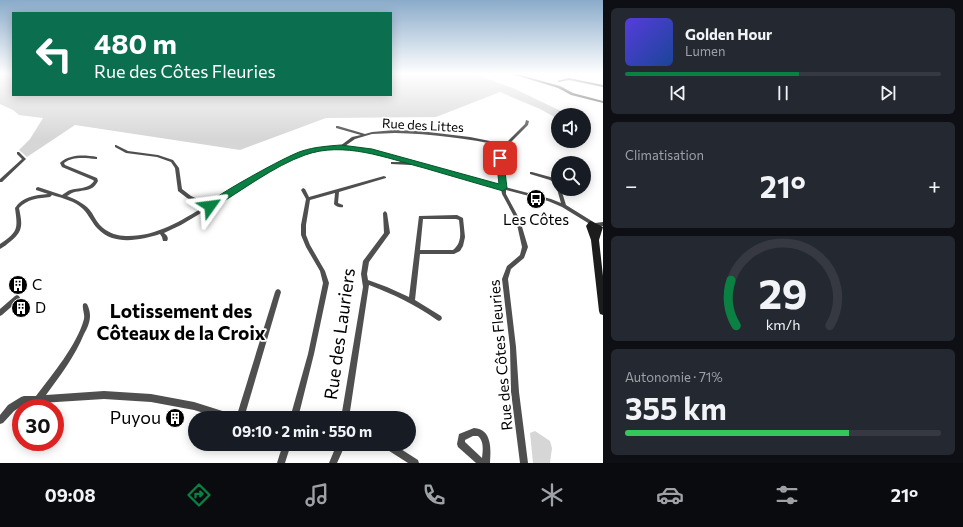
<!DOCTYPE html>
<html lang="fr">
<meta charset="utf-8">
<style>
body{margin:0;font-family:Commissioner,sans-serif;background:#242831;color:#f1f3f6;height:100vh;display:flex;flex-direction:column;font-size:15px;white-space:nowrap}
*{box-sizing:border-box;margin:0}
p{font-size:13px;color:#9ea1a6}
.icon{flex:none;width:22px;height:22px;fill:none;stroke:currentColor;stroke-width:2;stroke-linecap:round;stroke-linejoin:round}
.map{position:relative;flex:1;overflow:hidden}
.details{display:flex;flex-direction:column;gap:8px;padding:8px;background:#0d0f14;width:360px}
.details>*{flex:none}
.guide{position:absolute;left:12px;top:12px;width:380px;height:84px;border-radius:0px;box-shadow:0 2px 10px #0003;background:#0b6e4f;color:#fff;overflow:hidden}
.buttons{position:absolute;left:551px;top:108px;display:grid;gap:8px}
.buttons a{display:grid;place-items:center;width:40px;height:40px;border-radius:50%;background:#171b24;box-shadow:0 2px 10px #0003;font-size:20px}
.speed{position:absolute;left:12px;top:399px;display:flex;gap:8px;font-size:20px;font-weight:700;text-align:center}
.speed>*{display:grid;place-content:center;width:52px;height:52px;border-radius:50%;background:#171b24;box-shadow:0 2px 10px #0003;line-height:1}
.speed .limit{border:6px solid #d22;background:#fff;color:#111}
.pin{position:absolute;display:grid;place-items:center;width:34px;height:34px;color:#fff;margin:-17px;border-radius:8px;box-shadow:0 2px 6px #0006}
.me{position:absolute;width:44px;margin:-22px;rotate:59deg;stroke-linejoin:round;filter:drop-shadow(0 0 3px #0008)}
.turn{display:flex;align-items:center;gap:14px;height:84px;padding:0 16px;font-size:18px}
.turn .icon{width:52px;height:52px;stroke-width:2.5}
.turn b{display:block;font-size:28px;line-height:34px}
.big{font-size:30px;font-weight:700;line-height:1.1}
.details .widget{flex:1;display:flex;flex-direction:column;justify-content:center;gap:6px;min-width:0;padding:0 14px;border-radius:6px;background:#242831}
.details .dial{align-items:center;gap:0}
.dial svg{height:104px;overflow:visible;fill:none;stroke:#363941;stroke-width:7;stroke-linecap:round;text-anchor:middle}
.dial text{fill:#f1f3f6;stroke:none}
.song{display:flex;align-items:center;gap:12px}
.cover{width:48px;height:48px;border-radius:6px;background:linear-gradient(135deg,hsl(250 70% 55%),hsl(220 70% 35%))}
.played{height:4px;border-radius:2px;background:linear-gradient(90deg,#0b8043 55%,#363941 55%)}
.keys{display:flex;justify-content:space-around;direction:ltr}
.heat{display:flex;justify-content:space-between;align-items:center;font-size:22px;direction:ltr}
.charge{height:6px;border-radius:3px;background:linear-gradient(90deg,#34c759 71%,#363941 0)}
.trip{position:absolute;left:188px;top:411px;width:228px;height:40px;border-radius:20px;background:#171b24;box-shadow:0 2px 10px #0003;font-weight:700;line-height:40px;text-align:center}
.tab-bar{display:flex;height:64px;justify-content:space-around;align-items:center;background:#090b0e;color:#9ea1a6}
.tab-bar .icon{width:28px;height:28px}
.tab-bar .on{color:#0b8043}
.tab-bar b{font-size:18px;color:#f1f3f6}
main{display:flex;flex:1;min-height:0}
.map>svg:first-child{display:block}
</style>
<main>
<div class="map">
<svg width="603" height="463" viewBox="0 0 603 463">
<rect width="100%" height="100%" fill="#fff"/>
<g fill="#d6d6d6">
<path d="M0 74H13V95H391V74H474L513 88 569 115H558V119L540 109 500 92 436 117 326 118 240 150 75 125 27 157 19 150 30 139 43 118 19 115 13 110 0 104Z"/>
<path d="M535 431 550 441 552 448 550 463H533L530 433Z"/>
</g>
<g fill="none" stroke-linecap="round" stroke-linejoin="round">
<g fill="#4f4f4f" fill-rule="evenodd">
<path d="M512 74H517L560 86 573 93 603 101V103L571 95 558 88Z"/>
<path d="M569 78 603 85V87L569 80 559 82 557 81Z"/>
<path d="M526 120 529 121 528 125 504 149 502 158 505 187 551 199 561 203 557 189 558 188V189H561L566 205 595 223 603 222V226L595 227 593 226 562 207 548 201 506 190V194L520 220 528 247 524 258 511 269 508 279 516 347 519 392 528 463H520L511 392 510 347 502 279 507 266 520 255 522 247 516 220 502 194 501 189 413 164 411 165 391 164V162H406L361 150 341 148 319 150 304 154 285 163 181 225 164 233C167 235 169 238 167 241H163L162 237 160 234C141 240 114 246 98 229 92 223 89 215 83 209 75 201 62 198 52 195L50 197C39 198 27 199 19 208 22 223 24 231 11 241 7 244 4 247 0 249V244C18 231 18 230 15 208 22 197 35 195 48 194L36 190V188L38 187 62 195C64 194 66 192 68 191 77 187 88 190 94 181L93 180 62 167 60 163 61 162C71 154 85 155 97 157V159H96C85 158 73 156 64 163L65 165 97 178 98 181C92 193 83 189 72 193 71 193 68 196 67 196 77 200 86 204 92 213 95 218 98 224 103 228 109 233 118 236 126 236 155 237 181 221 205 206L187 198 178 191 175 168 171 162 157 157 126 153 115 147V145H116L128 151 158 155 173 160 179 168 182 189 191 196 209 204 283 161 302 152 319 148 340 146 352 137 361 135 336 128V126H338L365 134 372 132 395 130 420 131 470 137 505 144 525 124ZM395 133C431 134 467 138 503 146 494 154 500 174 501 185L362 148 345 146 355 139 372 134Z"/>
<path d="M17 152H19L26 159 2 182H0V179L22 159 17 154Z"/>
<path d="M530 172H532L554 178 558 182V185L550 180 530 174Z"/>
<path d="M384 176 386 177V178L339 192 338 203 343 205V207C340 208 335 206 334 204L335 193 310 200 306 225V235L310 245 325 271 329 283 314 354 298 418H290L308 354 323 283 320 271 306 247 301 235V225L306 199 301 190 303 188 305 189 309 197Z"/>
<path d="M385 211 387 213 390 233 369 262 367 274 368 280 387 287 409 297 419 216 457 215 463 218 465 237 463 246 460 251 454 254H420L415 300 441 316 442 318 441 320 439 321 437 320C416 305 393 294 369 285L349 418H341L363 287 361 274 363 261 384 233 383 213ZM423 219H456L459 220C460 231 463 242 453 250H420Z"/>
<path d="M278 289 280 290 281 292 244 418H236L275 292 276 290Z"/>
<path d="M17 295 19 296 20 298 19 300 2 315 0 316V309L15 296Z"/>
<path d="M85 303 87 304C89 308 90 312 90 316 90 322 87 329 84 334 75 356 60 376 46 395L104 391 151 394 194 402 232 414 235 415 236 418H220L194 410 151 402 104 399 25 404 14 411 3 423 0 424V415L8 405 21 397 24 396H36C52 375 77 345 84 319 85 314 82 309 83 304Z"/>
<path d="M474 428C492 429 491 449 490 463H476L458 447 457 444 459 434ZM473 436H478C484 441 483 450 482 458L465 442V440Z"/>
<path d="M283 444H291L285 463H277Z"/>
<path d="M336 444H344L342 452 337 463H329L334 451Z"/>
<path d="M382 444H393L418 460 419 463H408L383 447Z"/>
</g>
<path fill="#1c1c1c" fill-rule="evenodd" d="M591 221 603 227 599 240 603 276V315L600 314 599 311 591 240 586 226 589 222Z"/>
</g>
<linearGradient id="sky" x2="0" y2="1"><stop stop-color="#8aabca"/><stop offset="0.53" stop-color="#fff"/><stop offset="1" stop-color="#fff" stop-opacity="0"/></linearGradient>
<rect width="603" height="139" fill="url(#sky)"/>
<path fill="#0b8043" stroke="#07532c" d="M341 145 372 149 499 184 496 158 497 156H503L507 188 503 191C477 183 450 176 424 168 386 158 344 141 305 155 274 166 241 191 213 208L210 209 205 206C212 197 288 155 302 151 314 147 328 146 341 145Z"/>
<defs>
<symbol id="bus-disc" viewBox="-11 -11 22 22"><circle r="9.5" fill="#000" stroke="#fff"/><path d="M-5-6H5V4H4V6H2V4H-2V6H-4V4H-5ZM-3.5-4V0h7V-4ZM-3.5 1.2v1.5H-2V1.2ZM2 1.2v1.5H3.5V1.2Z" fill="#fff"/></symbol>
<symbol id="building-disc" viewBox="-11 -11 22 22"><circle r="9.5" fill="#000" stroke="#fff"/><path d="M-4-6H4V6H1V3H-1V6H-4ZM-2.5-4.3h1.7v1.8h-1.7ZM.8-4.3h1.7v1.8H.8ZM-2.5-1h1.7V.8h-1.7ZM.8-1h1.7V.8H.8Z" fill="#fff"/></symbol>
</defs>
<g fill-rule="evenodd">
<use href="#bus-disc" x="525" y="188" width="22" height="22"/>
<use href="#building-disc" x="7" y="274" width="22" height="22"/>
<use href="#building-disc" x="10" y="297" width="22" height="22"/>
<use href="#building-disc" x="164" y="407" width="22" height="22"/>
</g>
<g text-anchor="middle" stroke-width="3.5" stroke-linejoin="round" paint-order="stroke">
<g font-size="13" fill="#000" stroke="#fff">
<text transform="translate(423 125) rotate(3)" y="5">Rue des Littes</text>
</g>
<g font-size="15" fill="#000" stroke="#fff" text-anchor="start">
<text x="536" y="225" text-anchor="middle">Les Côtes</text>
<text x="32" y="290">C</text>
<text x="35" y="313">D</text>
</g>
<g font-size="15" fill="#000" stroke="#fff">
<text transform="translate(501 355) rotate(-95)" y="5">Rue des Côtes Fleuries</text>
</g>
<g font-size="18" fill="#000" stroke="#fff">
<text transform="translate(340 334) rotate(-82)" y="6">Rue des Lauriers</text>
</g>
<g font-size="18" fill="#000" stroke="#fff" text-anchor="end">
<text x="161" y="424">Puyou</text>
</g>
<g font-size="19" font-weight="bold" fill="#000" stroke="#fff">
<text x="181" y="318">Lotissement des<tspan x="181" dy="22">Côteaux de la Croix</tspan></text>
</g>
</g>
</svg>
<div class="buttons">
<a><svg class="icon" aria-label="sound" viewBox="0 0 24 24"><path d="M4 9h4l5-4v14l-5-4H4zM17 9q2 3 0 6"/></svg></a>
<a><svg class="icon" aria-label="search" viewBox="0 0 24 24"><circle cx="10" cy="10" r="6"/><path d="M15 15l6 6"/></svg></a>
</div>
<div class="speed"><div class="limit">30</div></div>
<div class="pin" style="left:500px;top:158px;background:#d93025"><svg class="icon" aria-label="arrive" viewBox="0 0 24 24"><path d="M6 21V4h12l-3 4 3 4H6"/></svg></div>
<svg class="me" style="left:210px;top:206px" viewBox="-20 -20 40 40"><path d="M0-17L14 15 0 8-14 15z" fill="#0b8043" stroke="#fff" stroke-width="4"/></svg>
<div class="trip">09:10 · 2 min · 550 m</div>
<div class="guide">
<div class="turn"><svg class="icon" aria-label="left" viewBox="0 0 24 24"><path d="M17 20v-9H6M10 6l-5 5 5 5"/></svg><div><b>480 m</b>Rue des Côtes Fleuries</div></div>
</div>
</div>
<section class="details">
<div class="widget">
<div class="song"><i class="cover"></i><div><b>Golden Hour</b><p>Lumen</p></div></div>
<div class="played"></div>
<div class="keys"><svg class="icon" aria-label="previous" viewBox="0 0 24 24"><path d="M18 5L8 12l10 7zM5 5v14"/></svg><svg class="icon" aria-label="pause" viewBox="0 0 24 24"><path d="M8 5v14M16 5v14"/></svg><svg class="icon" aria-label="next" viewBox="0 0 24 24"><path d="M6 5l10 7-10 7zM19 5v14"/></svg></div>
</div>
<div class="widget"><p>Climatisation</p>
<div class="heat"><a>−</a><b class="big">21°</b><a>+</a></div>
</div>
<div class="widget dial"><svg viewBox="0 0 100 80">
<path d="M14 69A42 42 0 1 1 86 69"/>
<path d="M14 69A42 42 0 0 1 10 34" stroke="#0b8043"/>
<text x="50" y="56" font-size="32" font-weight="700">29</text>
<text x="50" y="72" font-size="11">km/h</text>
</svg></div>
<div class="widget"><p>Autonomie · 71%</p><b class="big">355 km</b><div class="charge"></div></div>
</section>
</main>
<nav class="tab-bar">
<b>09:08</b>
<svg class="icon on" aria-label="directions" viewBox="0 0 24 24"><path d="M12 3l9 9-9 9-9-9zM9 14v-3h6M13 9l2 2-2 2"/></svg>
<svg class="icon" aria-label="music" viewBox="0 0 24 24"><path d="M9 18V5l10-2v13"/><circle cx="6" cy="18" r="3"/><circle cx="16" cy="16" r="3"/></svg>
<svg class="icon" aria-label="phone" viewBox="0 0 24 24"><path d="M5 4h4l2 5-3 2q2 4 5 5l2-3 5 2v4C11 20 4 13 5 4z"/></svg>
<svg class="icon" aria-label="climate" viewBox="0 0 24 24"><path d="M12 3v18M4 7l16 10M4 17L20 7"/></svg>
<svg class="icon" aria-label="car" viewBox="0 0 24 24"><path d="M5 17H2v-5l4-1 3-4h7l3 4 3 1v5h-3M9 17h6M6 11h13"/><circle cx="7" cy="17" r="2"/><circle cx="17" cy="17" r="2"/></svg>
<svg class="icon" aria-label="filters" viewBox="0 0 24 24"><path d="M4 7h16M4 17h16"/><circle cx="9" cy="7" r="2"/><circle cx="15" cy="17" r="2"/></svg>
<b>21°</b>
</nav>
